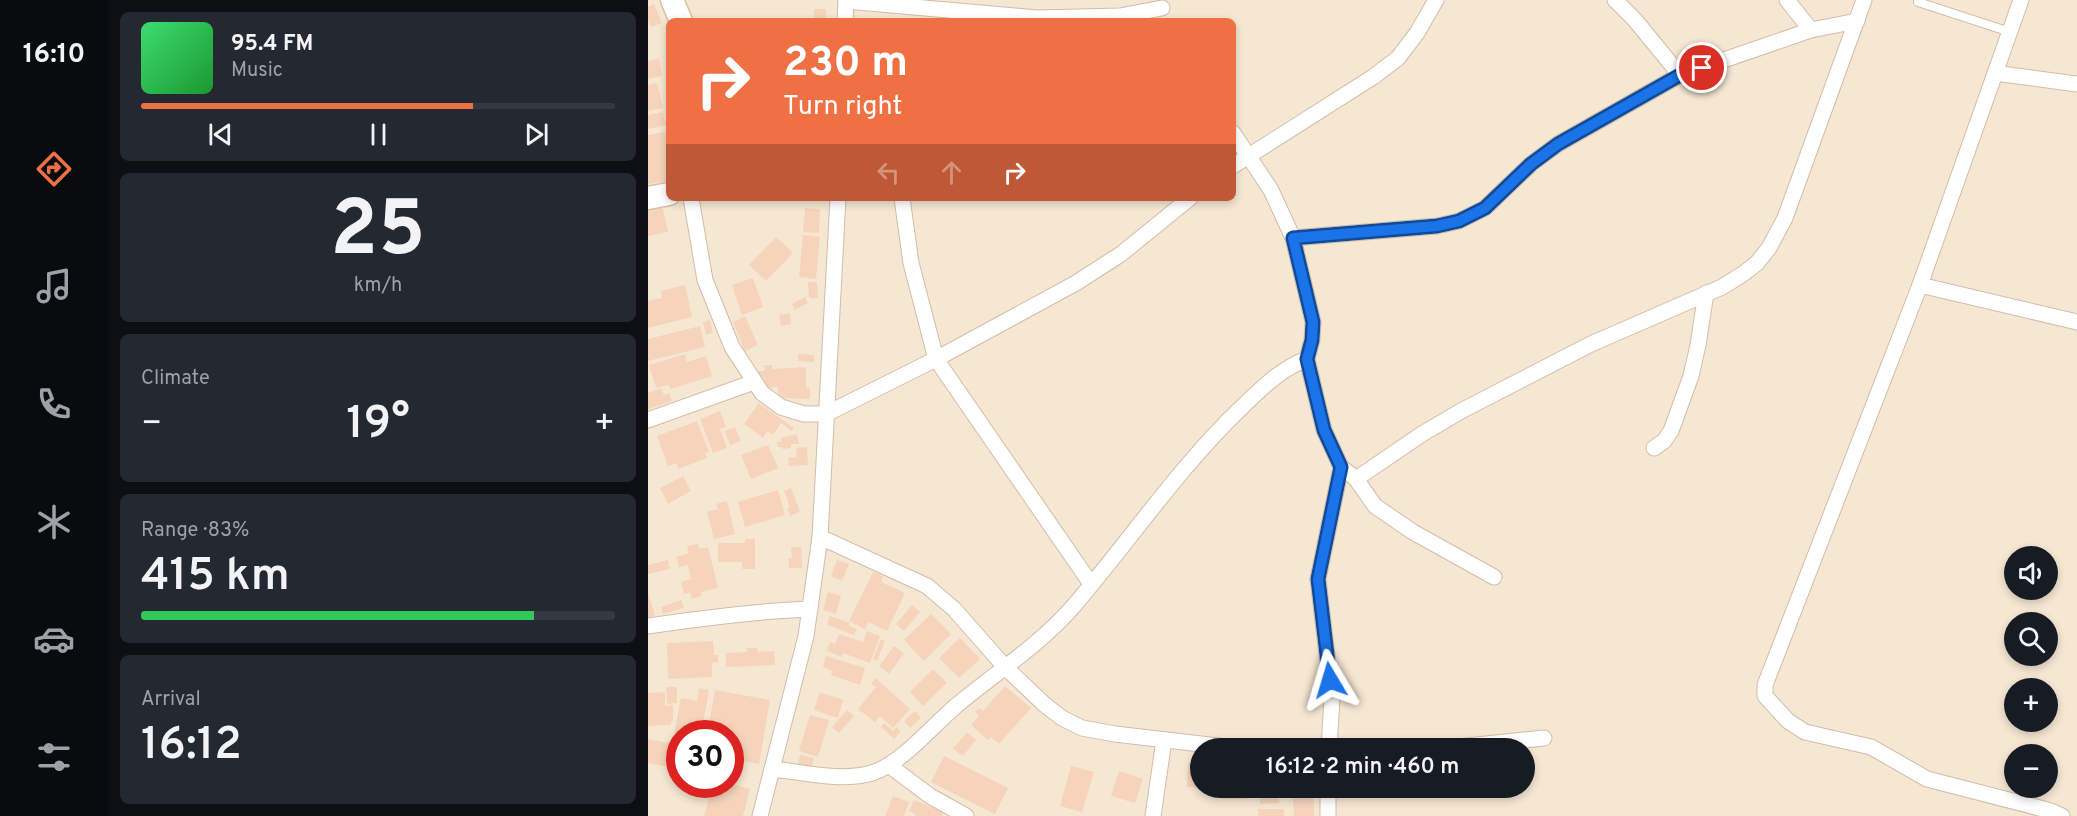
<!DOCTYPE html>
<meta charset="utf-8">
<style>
body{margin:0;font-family:Overpass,sans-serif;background:#242831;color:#f1f3f6;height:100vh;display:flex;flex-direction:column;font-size:22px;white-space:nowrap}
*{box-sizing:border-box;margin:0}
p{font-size:20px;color:#9ea1a6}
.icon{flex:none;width:33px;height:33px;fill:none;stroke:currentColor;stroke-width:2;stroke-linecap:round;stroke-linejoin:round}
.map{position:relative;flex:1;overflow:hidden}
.panel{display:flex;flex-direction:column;gap:12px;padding:12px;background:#0d0f14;width:540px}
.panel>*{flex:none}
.hud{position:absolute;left:18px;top:18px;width:570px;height:183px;border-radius:9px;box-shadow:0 3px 9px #0003;background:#ef7043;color:#fff;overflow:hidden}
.buttons{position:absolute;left:1356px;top:546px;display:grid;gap:12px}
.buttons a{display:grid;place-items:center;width:54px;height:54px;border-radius:50%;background:#171b24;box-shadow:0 3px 9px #0003;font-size:30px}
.speed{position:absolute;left:18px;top:720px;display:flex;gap:12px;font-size:30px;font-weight:700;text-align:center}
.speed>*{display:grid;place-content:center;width:78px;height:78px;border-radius:50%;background:#171b24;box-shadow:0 3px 9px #0003;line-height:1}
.speed .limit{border:9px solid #d22;background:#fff;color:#111}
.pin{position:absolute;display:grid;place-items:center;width:51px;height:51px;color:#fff;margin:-26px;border:3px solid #fff;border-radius:50%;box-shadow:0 2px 6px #0007}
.me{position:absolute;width:66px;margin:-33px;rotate:353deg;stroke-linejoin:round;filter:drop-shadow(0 0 4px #0008)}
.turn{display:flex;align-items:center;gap:21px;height:126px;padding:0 18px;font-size:27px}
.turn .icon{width:78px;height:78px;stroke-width:2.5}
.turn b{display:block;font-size:42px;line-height:51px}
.lanes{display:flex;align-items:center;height:57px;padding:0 18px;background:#0003;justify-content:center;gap:30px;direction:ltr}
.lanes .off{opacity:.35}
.big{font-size:45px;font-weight:600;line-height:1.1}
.panel .widget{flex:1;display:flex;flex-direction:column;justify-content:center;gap:9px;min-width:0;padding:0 21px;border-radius:9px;background:#242831}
.panel .dial{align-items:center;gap:0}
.dial b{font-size:78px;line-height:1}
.song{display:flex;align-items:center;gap:18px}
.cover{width:72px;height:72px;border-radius:9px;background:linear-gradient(135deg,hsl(140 70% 55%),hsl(130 70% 35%))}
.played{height:6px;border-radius:3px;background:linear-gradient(90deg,#ef7043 70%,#363941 70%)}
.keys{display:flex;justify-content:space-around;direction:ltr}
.heat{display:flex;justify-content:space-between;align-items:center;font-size:33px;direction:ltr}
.charge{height:9px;border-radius:4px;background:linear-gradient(90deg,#34c759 83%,#363941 0)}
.trip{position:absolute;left:542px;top:738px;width:345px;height:60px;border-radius:30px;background:#171b24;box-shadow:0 3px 9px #0003;font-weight:600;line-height:60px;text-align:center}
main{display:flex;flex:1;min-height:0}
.tabs{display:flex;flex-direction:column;width:108px;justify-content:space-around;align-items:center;background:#090b0e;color:#9ea1a6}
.tabs .icon{width:42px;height:42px}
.tabs .current{color:#ef7043}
.tabs b{font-size:27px;color:#f1f3f6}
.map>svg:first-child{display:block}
</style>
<main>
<nav class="tabs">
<b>16:10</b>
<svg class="icon current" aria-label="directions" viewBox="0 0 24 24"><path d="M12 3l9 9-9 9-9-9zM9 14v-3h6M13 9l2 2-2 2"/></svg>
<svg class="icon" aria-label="music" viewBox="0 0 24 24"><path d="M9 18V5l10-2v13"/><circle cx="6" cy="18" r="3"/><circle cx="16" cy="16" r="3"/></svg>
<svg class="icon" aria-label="phone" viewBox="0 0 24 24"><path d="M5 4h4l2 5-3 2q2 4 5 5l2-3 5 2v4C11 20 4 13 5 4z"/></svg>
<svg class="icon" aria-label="climate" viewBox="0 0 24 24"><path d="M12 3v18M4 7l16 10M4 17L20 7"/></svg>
<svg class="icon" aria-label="car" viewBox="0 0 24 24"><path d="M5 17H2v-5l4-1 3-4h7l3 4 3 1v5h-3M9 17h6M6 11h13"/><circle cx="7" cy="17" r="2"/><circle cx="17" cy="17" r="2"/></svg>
<svg class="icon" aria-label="filters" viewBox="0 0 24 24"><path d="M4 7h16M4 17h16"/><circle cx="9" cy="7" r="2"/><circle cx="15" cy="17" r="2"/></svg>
</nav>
<section class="panel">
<div class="widget">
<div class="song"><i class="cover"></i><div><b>95.4 FM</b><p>Music</p></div></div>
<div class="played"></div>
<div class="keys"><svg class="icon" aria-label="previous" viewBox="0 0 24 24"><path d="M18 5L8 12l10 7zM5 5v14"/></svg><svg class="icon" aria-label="pause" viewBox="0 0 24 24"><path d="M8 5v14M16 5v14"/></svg><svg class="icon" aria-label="next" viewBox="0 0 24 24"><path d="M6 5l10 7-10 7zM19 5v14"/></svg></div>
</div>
<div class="widget dial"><b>25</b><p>km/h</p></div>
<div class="widget"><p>Climate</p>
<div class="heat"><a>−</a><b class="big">19°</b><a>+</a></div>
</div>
<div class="widget"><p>Range · 83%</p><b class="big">415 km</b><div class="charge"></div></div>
<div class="widget"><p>Arrival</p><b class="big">16:12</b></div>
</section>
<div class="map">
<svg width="1429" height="816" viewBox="0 0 1429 816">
<rect width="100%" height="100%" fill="#fef5e5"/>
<path fill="#f6e7d3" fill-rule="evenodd" d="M0 0H1429V816H0ZM21 21H585V198H21ZM1366 556H1400V590H1366ZM1366 622H1400V656H1366ZM1366 688H1400V722H1366ZM32 734H82V784H32ZM552 748H876V788H552ZM1366 754H1400V788H1366Z"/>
<g fill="#f5d4bb">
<path d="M6 4 14 23 3 27 0 20V7Z"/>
<rect x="166" y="9" width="12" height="12"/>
<path d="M11 59 14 76 0 79V61Z"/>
<path d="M9 83 15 108 0 111V85Z"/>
<path d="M15 112 18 125 0 129V115Z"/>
<path d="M17 132 21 155V181L0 184V135Z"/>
<path d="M14 205 20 232 0 236V208Z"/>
<path d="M157 208 172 209 171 233 155 232Z"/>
<path d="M155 235 172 237 168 279 151 277Z"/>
<path d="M128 237 145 253 118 281 101 265Z"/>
<path d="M105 278 115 307 94 315 84 285Z"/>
<path d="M160 282H169L170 298H161Z"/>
<path d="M37 285 44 317 0 328V301L14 298 13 291Z"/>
<path d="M157 297 160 303 147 310 144 304Z"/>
<path d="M142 313 143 324 133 326 131 315Z"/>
<path d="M97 316 110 345 97 351 85 322Z"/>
<path d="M62 320 65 333 58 335 55 322Z"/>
<path d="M52 326 57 347 0 361V339Z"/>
<path d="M37 354 39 362 58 356 64 376 23 389 20 385 8 388 1 365Z"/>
<path d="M150 354 166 355V362L150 361Z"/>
<path d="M116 365H124V369L158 367V388H162V399L130 398V387L117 388 116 378H110V371H117Z"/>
<path d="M13 388 16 395 21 393 24 401 0 409V393Z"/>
<path d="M111 403 146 428 144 431 133 423 125 435 119 431 115 438 96 424Z"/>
<path d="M72 411 78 427 72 429 79 448 65 453 52 419Z"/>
<path d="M49 421 61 452 57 453 59 458 30 469 28 463 20 466 9 436Z"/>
<path d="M87 427 93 441 82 445 77 431Z"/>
<path d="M149 434 151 444H143V448L134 449V447H130L129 442H133V438Z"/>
<path d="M120 445 130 468 103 479 93 455Z"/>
<path d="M159 447 160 465 141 466 140 458 149 457 148 448Z"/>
<path d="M35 476 43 491 20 504 12 488Z"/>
<path d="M143 488 152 512 142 516 139 508 142 507 136 491Z"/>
<path d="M130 490 137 515 97 527 90 502Z"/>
<path d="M79 501 87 534 66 539 59 512 70 509 68 504Z"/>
<path d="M97 539H107V569H94V562H70V543H97Z"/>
<path d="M50 544 51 549 60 547 70 588 53 592 54 596 44 599 42 592 36 594 33 582 43 579 40 565 31 567 28 557 41 553 39 546Z"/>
<path d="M143 547H153L154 568H141L140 558H144Z"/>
<path d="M20 560 22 569 0 574V565Z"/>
<path d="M189 560 201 564 194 581 183 576Z"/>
<path d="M225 572 235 576 233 582 257 593 239 631 220 622 217 629 201 621Z"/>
<path d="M180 592 193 596 188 614 175 610Z"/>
<path d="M0 594 7 615 0 618Z"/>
<path d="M33 600 36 608 15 614 13 607Z"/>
<path d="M264 605 272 612 256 631 248 624Z"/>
<path d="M283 614 303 634 276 661 256 640Z"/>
<path d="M182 616 202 623 201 626 209 629 206 635 179 625Z"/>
<path d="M219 631 232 636 222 663 195 653 194 657 179 651 182 642 187 644 191 634 215 642Z"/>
<path d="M312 638 332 659 311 678 291 658Z"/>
<path d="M233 639 237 641 229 661 225 659Z"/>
<path d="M65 641 66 655H70V662L64 663V677L20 679 19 643Z"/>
<path d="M246 646 256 653 241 674 231 666Z"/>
<path d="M99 648H109L110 652 126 651 127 665 78 667V653L99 652Z"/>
<path d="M178 656 217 668 212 685 183 675 184 671 175 667Z"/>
<path d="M285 669 299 683 275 706 262 692Z"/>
<path d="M227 678 262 709 245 728 232 716 227 722 210 709 228 687 223 684Z"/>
<path d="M357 686 383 708 351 744 343 737 340 740 323 725 331 716 327 712 331 708 335 711Z"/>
<path d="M18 687H29V703L19 704Z"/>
<path d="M51 688 61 690 53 734H26L33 698 49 701Z"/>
<path d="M67 690 122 700 111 764 90 760 91 755 82 753V734H59Z"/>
<path d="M17 692V706L25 705V721H23V725L0 726V693Z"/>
<path d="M172 692 195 700 190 718 166 710Z"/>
<path d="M199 710 206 716 191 733 184 727Z"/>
<path d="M267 711 273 718 262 728 256 721Z"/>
<path d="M162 715 181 720 170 757 151 751Z"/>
<path d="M236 723 245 731 248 727 253 731 246 739 233 727Z"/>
<path d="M319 732 328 740 315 756 305 749Z"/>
<path d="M0 739 32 745V769L0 763Z"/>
<path d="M152 755 166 758 164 767 150 764Z"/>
<path d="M296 756 360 788 347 814 283 782Z"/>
<path d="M540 763 552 764V788L539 787Z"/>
<path d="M423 766 446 772 434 812 412 806Z"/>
<path d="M471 771 495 779 487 803 463 796Z"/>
<path d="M65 784H84L102 789 95 816H56Z"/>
<path d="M566 788H599V799H574V796H566Z"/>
<path d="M612 788H631V803L612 804Z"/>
<path d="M644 788H665L666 816H646Z"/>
<path d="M245 796 261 802 256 816H237Z"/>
<path d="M266 800 295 812 293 816H267L268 814 261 811Z"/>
<rect x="610" y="809" width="26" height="7"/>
</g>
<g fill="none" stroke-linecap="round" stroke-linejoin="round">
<defs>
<path id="lane" d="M1270 2 1362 32"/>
<g id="street">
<path d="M967 0 987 20 1032 75"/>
<path d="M1139 0 1163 30"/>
<path d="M1373 0 1272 285 1117 685V696L1140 721 1157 732 1223 747 1279 779 1403 811 1414 816"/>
<path d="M198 1 389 18 472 16 514 8"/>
<path d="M197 21 198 0"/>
<path d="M1347 73 1429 84"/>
<path d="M585 133 623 190 645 238 665 322 664 340 659 359 676 430 693 467 708 479 727 506 765 532 846 577"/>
<path d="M585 166 725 77 750 58 769 33 788 0"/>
<path d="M43 198 57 280 84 347 114 393 133 407 156 414H178L288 359 428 283 473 254 542 198"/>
<path d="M254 198 263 263 288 359 443 584"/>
<path d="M645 238 789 226 811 221 837 208 883 164 910 144 1032 75 1163 30 1209 21"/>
<path d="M1272 285 1429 322"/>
<path d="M0 420 106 382"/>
<path d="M1006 448 1016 441 1023 431 1043 376 1050 345 1058 293"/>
<path d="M708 479 774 434 813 411 943 344 1074 287 1095 274 1109 263 1121 248 1137 218 1216 0"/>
<path d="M172 537 279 586 306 609 357 667 397 705 414 718 434 728 467 734 587 748"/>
<path d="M0 626C54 618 107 611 162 609"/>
<path d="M681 748 684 698 670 579 693 467"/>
<path d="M800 748 896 738"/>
<path d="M242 766 282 796 318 816"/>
<path d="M124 769C155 772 193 782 224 773 253 764 284 726 309 705 346 674 390 646 423 609 481 542 530 468 594 407 614 388 632 369 659 359"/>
<path d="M680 788V816"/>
<path d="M112 816 158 636 172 537 190 198"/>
<path d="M505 816 516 740"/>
</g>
<g id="secondary">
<path d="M24 0 33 21"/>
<path d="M0 198 21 194"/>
</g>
</defs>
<use href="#lane" stroke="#d0bdaa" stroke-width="10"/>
<use href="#street" stroke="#d0bdaa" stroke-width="17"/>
<use href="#secondary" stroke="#d6bfaa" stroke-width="25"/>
<use href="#lane" stroke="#fff" stroke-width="8"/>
<use href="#street" stroke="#fff" stroke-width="15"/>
<use href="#secondary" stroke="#fff" stroke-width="22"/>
</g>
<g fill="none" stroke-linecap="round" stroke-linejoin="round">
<defs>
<path id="route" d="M682 680 670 579 693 467 676 430 659 359 664 340 665 322 645 238 789 226 811 221 837 208 883 164 910 144 1032 75 1054 68"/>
</defs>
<use href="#route" stroke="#114b97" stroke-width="15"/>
<use href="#route" stroke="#1a73e8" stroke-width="10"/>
</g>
</svg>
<div class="buttons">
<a><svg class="icon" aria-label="sound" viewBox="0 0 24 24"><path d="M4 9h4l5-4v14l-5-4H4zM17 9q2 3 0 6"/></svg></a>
<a><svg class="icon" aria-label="search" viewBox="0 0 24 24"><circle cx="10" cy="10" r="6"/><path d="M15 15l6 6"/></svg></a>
<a>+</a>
<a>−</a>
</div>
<div class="speed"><div class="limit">30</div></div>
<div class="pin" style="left:1054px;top:68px;background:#d93025"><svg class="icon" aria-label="arrive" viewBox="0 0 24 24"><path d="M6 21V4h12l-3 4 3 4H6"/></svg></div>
<svg class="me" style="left:682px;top:680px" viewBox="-20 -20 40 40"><path d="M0-17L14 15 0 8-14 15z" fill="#1a73e8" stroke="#fff" stroke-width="4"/></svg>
<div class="trip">16:12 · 2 min · 460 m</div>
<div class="hud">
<div class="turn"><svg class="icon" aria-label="right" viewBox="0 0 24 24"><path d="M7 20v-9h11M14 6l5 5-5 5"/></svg><div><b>230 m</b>Turn right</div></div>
<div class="lanes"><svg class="icon off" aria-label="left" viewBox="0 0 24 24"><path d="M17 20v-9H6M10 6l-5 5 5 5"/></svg><svg class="icon off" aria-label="ahead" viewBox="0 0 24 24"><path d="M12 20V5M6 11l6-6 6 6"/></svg><svg class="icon" aria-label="right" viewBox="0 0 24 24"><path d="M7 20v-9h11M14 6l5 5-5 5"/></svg></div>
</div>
</div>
</main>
